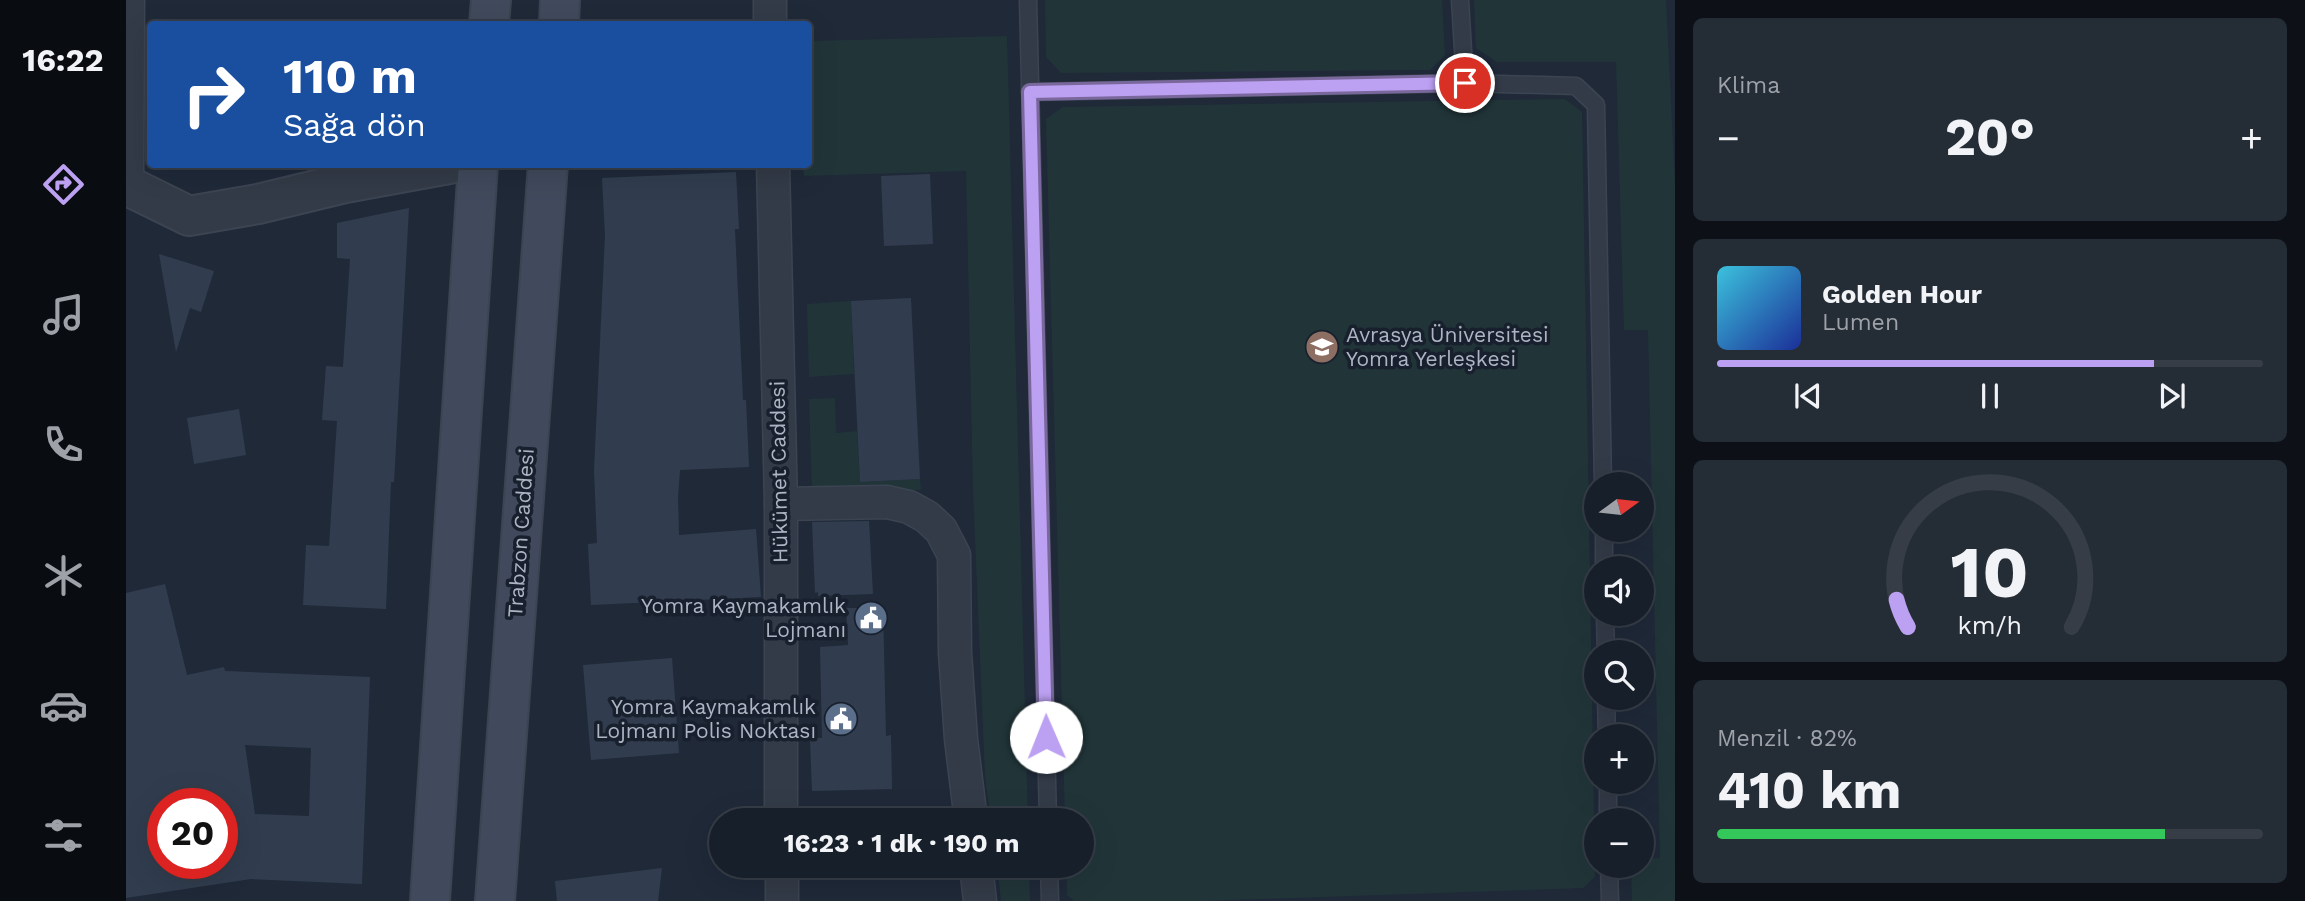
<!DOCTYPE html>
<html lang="tr">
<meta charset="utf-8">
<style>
body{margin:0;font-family:"Work Sans",sans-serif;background:#242c36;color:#f1f3f6;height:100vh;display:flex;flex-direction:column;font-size:26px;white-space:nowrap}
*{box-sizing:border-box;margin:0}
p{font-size:23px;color:#9ea2a8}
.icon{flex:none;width:38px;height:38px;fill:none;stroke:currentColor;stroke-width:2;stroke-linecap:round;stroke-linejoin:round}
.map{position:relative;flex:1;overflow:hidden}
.panel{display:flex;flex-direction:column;gap:18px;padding:18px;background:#0d1117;width:630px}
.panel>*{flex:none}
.guide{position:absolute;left:21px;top:21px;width:665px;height:147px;border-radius:7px;box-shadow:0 7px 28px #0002,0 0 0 2px #363d47;background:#1a4fa0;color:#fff;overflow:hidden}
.needle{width:46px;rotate:75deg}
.controls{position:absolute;left:1458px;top:472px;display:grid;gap:14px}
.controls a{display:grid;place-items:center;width:70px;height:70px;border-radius:50%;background:#171f2a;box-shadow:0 7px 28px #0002,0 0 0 2px #363d47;font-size:35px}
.speed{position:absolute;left:21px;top:788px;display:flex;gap:14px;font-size:35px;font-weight:700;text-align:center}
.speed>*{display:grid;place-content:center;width:91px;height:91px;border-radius:50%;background:#171f2a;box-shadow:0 7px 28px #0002,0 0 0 2px #363d47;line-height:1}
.speed .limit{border:10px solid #d22;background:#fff;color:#111}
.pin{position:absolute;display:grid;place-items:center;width:60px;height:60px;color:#fff;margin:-30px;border:4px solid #fff;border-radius:50%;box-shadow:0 2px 7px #0007}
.me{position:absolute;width:77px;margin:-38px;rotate:359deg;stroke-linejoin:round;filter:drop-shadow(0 0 5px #0008)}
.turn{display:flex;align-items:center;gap:24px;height:147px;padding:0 21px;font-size:32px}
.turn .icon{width:91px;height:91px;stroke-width:2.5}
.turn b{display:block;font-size:49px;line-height:60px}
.big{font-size:52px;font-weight:700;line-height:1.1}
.panel .card{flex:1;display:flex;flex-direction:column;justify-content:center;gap:10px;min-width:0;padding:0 24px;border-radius:10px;background:#242c36}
.panel .dial{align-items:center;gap:0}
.dial svg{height:182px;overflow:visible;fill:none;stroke:#363d47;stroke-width:7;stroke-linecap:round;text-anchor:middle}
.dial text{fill:#f1f3f6;stroke:none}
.song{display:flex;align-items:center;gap:21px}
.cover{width:84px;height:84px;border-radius:10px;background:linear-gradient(135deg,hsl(190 70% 55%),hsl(230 70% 35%))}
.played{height:7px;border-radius:4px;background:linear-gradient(90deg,#bca0f2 80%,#363d47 80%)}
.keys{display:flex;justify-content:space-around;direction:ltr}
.heat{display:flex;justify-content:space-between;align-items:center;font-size:38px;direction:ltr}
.charge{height:10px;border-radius:5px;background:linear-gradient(90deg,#34c759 82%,#363d47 0)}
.trip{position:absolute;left:583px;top:808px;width:385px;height:70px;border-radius:35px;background:#171f2a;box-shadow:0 7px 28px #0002,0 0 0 2px #363d47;font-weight:700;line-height:70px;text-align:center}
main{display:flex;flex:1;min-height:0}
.tabs{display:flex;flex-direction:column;width:126px;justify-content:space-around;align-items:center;background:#090c11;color:#9ea2a8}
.tabs .icon{width:49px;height:49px}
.tabs .current{color:#bca0f2}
.tabs b{font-size:32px;color:#f1f3f6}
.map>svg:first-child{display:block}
</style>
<main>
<nav class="tabs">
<b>16:22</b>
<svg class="icon current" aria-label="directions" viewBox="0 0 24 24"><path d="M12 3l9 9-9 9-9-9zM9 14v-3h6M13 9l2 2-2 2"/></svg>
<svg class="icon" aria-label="music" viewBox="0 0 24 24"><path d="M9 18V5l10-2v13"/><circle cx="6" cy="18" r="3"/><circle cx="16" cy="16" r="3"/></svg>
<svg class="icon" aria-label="phone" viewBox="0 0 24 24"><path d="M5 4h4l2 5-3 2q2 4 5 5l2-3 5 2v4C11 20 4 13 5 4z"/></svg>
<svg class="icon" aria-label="climate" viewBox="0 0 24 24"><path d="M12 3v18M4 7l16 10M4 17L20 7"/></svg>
<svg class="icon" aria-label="car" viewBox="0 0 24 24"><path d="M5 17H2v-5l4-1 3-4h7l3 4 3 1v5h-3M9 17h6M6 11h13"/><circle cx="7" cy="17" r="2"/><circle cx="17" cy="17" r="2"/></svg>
<svg class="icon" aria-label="filters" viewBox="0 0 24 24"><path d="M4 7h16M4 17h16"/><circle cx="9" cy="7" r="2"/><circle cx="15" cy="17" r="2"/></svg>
</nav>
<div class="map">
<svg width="1549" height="901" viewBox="0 0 1549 901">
<rect width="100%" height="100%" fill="#1f2938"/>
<g fill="#213539">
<path d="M919 0H1316L1319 55 1304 70 935 73 920 57Z"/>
<path d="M1348 0H1540L1549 183V901H1506L1505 866H1516V859L1534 858 1522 330H1498L1490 62H1371L1350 48Z"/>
<path d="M881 36 902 821H865L859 776 847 490 840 171 678 176 677 165 682 164 683 41Z"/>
<path d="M1439 99 1456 112 1469 877 1457 888 1075 901H948L941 895V866H956V821H939L920 119 937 107Z"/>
<path d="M725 301 728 374 683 377 681 304Z"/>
<path d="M709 398 710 433 731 431 734 482 794 479 795 490 686 492 683 399Z"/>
<path d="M871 866H903L904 901H875Z"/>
</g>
<g fill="#313d4f" fill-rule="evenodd">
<path d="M610 172 613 229H609L617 400H620L623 467 554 470 552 497 553 535 630 529 635 597 465 605 462 544 471 543 468 470 479 235 476 178Z"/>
<path d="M804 174 807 244 758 246 755 176Z"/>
<path d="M283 208 268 482H265L260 609 177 605 180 545 203 546 211 421 196 420 200 366 217 367 224 259 211 258V223Z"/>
<path d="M33 254 88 271 75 312 64 308 50 352Z"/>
<path d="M785 298 794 479 734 482 725 301Z"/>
<path d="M113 409 120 455 68 464 61 418Z"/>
<path d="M743 521 747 594 692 596V592L689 593 686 522Z"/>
<path d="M39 584 61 675 98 667 99 671 244 677 236 884 125 879 0 898V593ZM119 745 185 748 183 816 129 814ZM37 803H96V863H37Z"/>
<path d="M720 608H757L760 736 765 735 766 789 686 791 684 738H696L694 647 722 645Z"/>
<path d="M546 658 553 753 465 760 457 665Z"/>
<path d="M536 868 532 901H431L429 881Z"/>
</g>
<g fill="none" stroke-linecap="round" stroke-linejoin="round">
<defs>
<g id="service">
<path d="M902 0 922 821"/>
<path d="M1334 0 1339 83"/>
<path d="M904 92 1339 83 1450 86 1470 105 1477 485"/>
<path d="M1478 530V569"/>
<path d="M1479 614 1480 653"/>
<path d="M1480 698 1481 737"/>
<path d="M1482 782V821"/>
<path d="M923 866 924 901"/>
<path d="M1483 866 1484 901"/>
</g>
<g id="minor">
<path d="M644 0V24"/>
<path d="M647 164 655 504V821"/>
<path d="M1 185 2 0"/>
<path d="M655 504 761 502 783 507 801 517 815 530 828 555 829 653 835 739 845 821"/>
<path d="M656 866V901"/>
<path d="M850 866 854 901"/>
</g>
<path id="tertiary" d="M0 185 63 216 132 204 219 183 323 164"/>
<g id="secondary">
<path d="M363 24 365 0"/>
<path d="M433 24 434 0"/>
<path d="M304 901 352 164"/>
<path d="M369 901 422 164"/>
</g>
</defs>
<use href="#service" stroke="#3c4452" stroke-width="19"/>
<use href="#minor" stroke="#3c4452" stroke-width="35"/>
<use href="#tertiary" stroke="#3c4452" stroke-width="42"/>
<use href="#secondary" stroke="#3c4452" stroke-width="42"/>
<use href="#service" stroke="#333b48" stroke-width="16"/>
<use href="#minor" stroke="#333b48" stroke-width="32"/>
<use href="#tertiary" stroke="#333b48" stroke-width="38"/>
<use href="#secondary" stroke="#404a5c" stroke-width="38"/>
</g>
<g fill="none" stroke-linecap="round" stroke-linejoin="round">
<defs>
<path id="route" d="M920 737 904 92 1339 83"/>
</defs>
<use href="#route" stroke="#7a689d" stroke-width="18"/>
<use href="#route" stroke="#bca0f2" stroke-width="12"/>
</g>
<defs>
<symbol id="university-disc" viewBox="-11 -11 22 22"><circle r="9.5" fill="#8d6e63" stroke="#18202d"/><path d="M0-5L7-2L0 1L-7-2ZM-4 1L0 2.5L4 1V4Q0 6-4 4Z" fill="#fff"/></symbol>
<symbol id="civic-disc" viewBox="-11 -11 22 22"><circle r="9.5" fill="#5c6f8a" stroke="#18202d"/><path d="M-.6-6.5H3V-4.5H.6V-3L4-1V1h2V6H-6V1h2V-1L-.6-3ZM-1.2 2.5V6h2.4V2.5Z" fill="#fff"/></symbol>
</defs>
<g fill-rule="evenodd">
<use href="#university-disc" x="1177" y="328" width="38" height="38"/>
<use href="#civic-disc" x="726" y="599" width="38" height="38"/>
<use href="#civic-disc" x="696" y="700" width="38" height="38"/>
</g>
<g text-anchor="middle" stroke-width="7" stroke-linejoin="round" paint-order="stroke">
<g font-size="21" fill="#adb5c5" stroke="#18202d" text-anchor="end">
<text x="1220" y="342" text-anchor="start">Avrasya Üniversitesi<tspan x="1220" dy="24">Yomra Yerleşkesi</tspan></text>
<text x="720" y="613">Yomra Kaymakamlık<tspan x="720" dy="24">Lojmanı</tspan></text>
<text x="690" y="714">Yomra Kaymakamlık<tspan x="690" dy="24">Lojmanı Polis Noktası</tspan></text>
</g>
<g font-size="21" fill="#adb5c5" stroke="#18202d">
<text transform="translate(653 472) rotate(-91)" y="7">Hükümet Caddesi</text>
<text transform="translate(395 533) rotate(-86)" y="7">Trabzon Caddesi</text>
</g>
</g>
</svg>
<div class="controls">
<a><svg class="needle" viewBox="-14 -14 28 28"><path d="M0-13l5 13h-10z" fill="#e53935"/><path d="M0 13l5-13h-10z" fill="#9ea2a8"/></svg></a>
<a><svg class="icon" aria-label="sound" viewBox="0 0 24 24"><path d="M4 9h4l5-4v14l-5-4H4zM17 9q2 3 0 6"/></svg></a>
<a><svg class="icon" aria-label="search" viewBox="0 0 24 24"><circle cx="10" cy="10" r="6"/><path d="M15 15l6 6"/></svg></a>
<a>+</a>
<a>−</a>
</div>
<div class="speed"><div class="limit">20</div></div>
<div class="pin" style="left:1339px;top:83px;background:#d93025"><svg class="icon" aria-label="arrive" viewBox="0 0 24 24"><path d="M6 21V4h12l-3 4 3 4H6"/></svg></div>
<svg class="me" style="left:920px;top:737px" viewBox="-20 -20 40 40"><circle r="19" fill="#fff"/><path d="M0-13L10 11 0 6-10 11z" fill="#bca0f2"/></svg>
<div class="trip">16:23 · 1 dk · 190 m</div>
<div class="guide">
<div class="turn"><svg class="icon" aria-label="right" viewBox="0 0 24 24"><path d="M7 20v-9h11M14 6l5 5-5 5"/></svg><div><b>110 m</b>Sağa dön</div></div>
</div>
</div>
<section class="panel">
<div class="card"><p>Klima</p>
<div class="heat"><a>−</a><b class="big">20°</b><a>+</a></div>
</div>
<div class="card">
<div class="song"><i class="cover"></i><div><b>Golden Hour</b><p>Lumen</p></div></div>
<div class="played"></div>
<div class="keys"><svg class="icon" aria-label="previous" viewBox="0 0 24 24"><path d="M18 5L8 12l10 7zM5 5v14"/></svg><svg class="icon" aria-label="pause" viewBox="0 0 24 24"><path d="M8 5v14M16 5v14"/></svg><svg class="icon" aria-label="next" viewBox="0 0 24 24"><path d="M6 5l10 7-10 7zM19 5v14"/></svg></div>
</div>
<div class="card dial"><svg viewBox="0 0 100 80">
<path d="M14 69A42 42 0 1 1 86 69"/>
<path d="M14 69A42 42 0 0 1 9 57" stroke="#bca0f2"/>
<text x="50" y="56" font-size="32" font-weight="700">10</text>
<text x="50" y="72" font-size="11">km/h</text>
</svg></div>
<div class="card"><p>Menzil · 82%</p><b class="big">410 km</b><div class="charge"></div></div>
</section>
</main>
